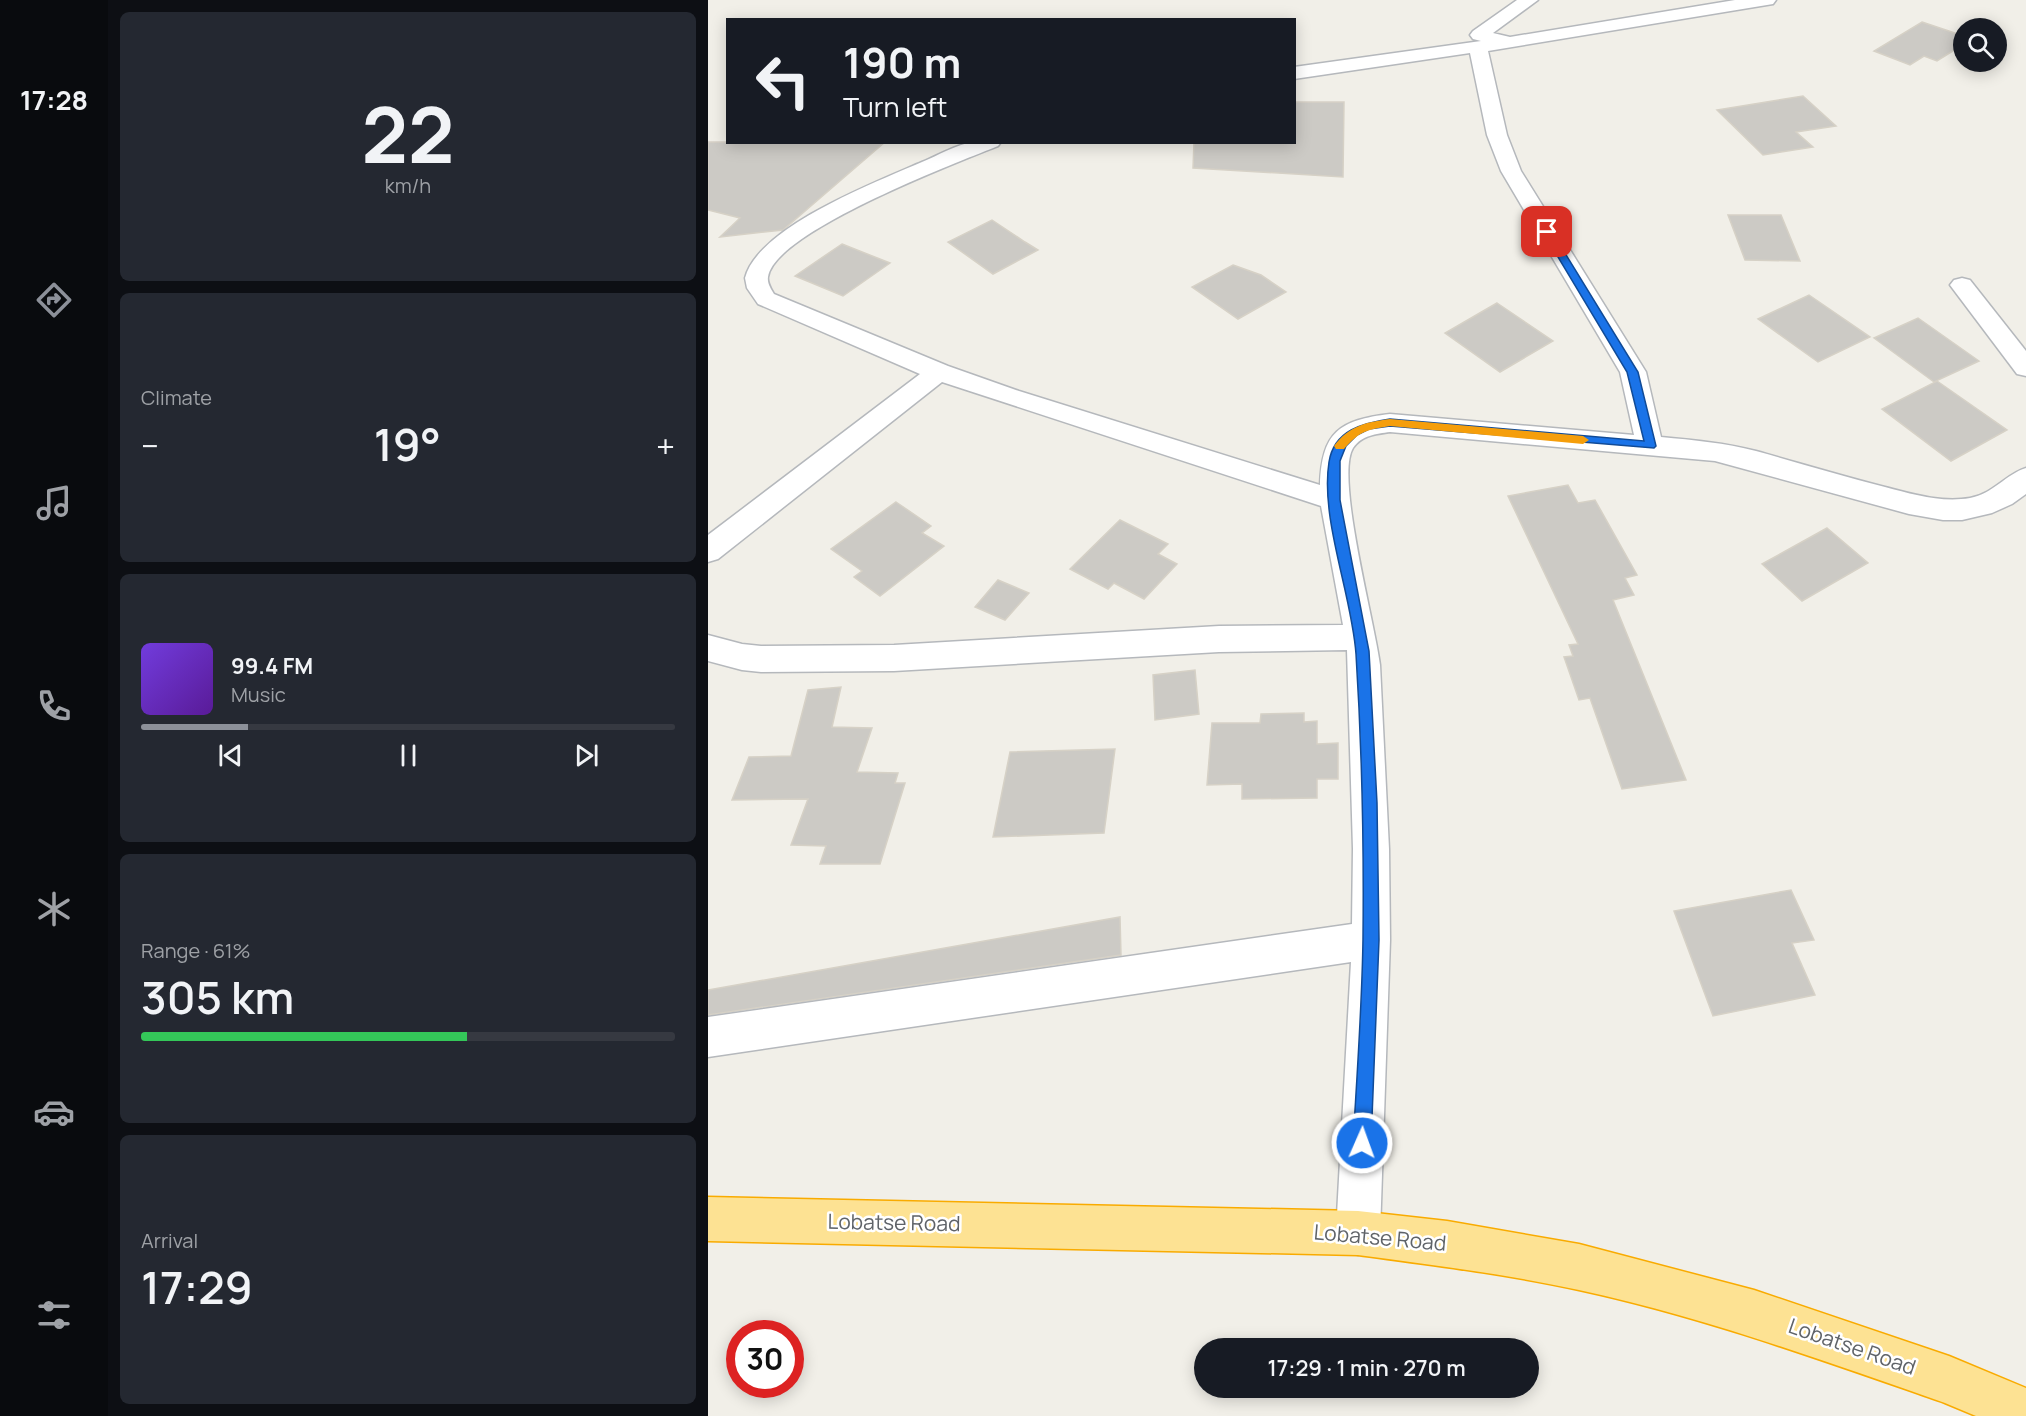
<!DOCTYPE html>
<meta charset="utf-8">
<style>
body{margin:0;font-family:Manrope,sans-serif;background:#242831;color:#f1f3f6;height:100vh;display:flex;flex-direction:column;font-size:22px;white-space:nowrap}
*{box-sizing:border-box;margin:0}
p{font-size:20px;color:#9ea1a6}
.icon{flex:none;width:33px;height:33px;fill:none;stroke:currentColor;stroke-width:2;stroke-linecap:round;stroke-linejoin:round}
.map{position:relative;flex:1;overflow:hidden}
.sheet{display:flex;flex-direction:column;gap:12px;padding:12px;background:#0d0f14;width:600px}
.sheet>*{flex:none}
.banner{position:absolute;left:18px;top:18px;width:570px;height:126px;border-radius:0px;box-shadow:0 3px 15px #0003;background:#171b24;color:#f1f3f6;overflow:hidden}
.controls{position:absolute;left:1245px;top:18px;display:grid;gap:12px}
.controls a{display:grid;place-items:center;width:54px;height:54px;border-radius:50%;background:#171b24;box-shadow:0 3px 15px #0003;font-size:30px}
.speed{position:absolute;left:18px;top:1320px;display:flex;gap:12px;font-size:30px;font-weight:700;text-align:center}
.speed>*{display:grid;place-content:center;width:78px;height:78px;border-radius:50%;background:#171b24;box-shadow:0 3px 15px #0003;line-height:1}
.speed .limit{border:9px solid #d22;background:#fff;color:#111}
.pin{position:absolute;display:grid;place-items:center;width:51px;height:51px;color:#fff;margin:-26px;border-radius:12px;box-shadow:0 3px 9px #0006}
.me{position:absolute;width:66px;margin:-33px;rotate:2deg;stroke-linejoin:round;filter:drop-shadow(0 0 4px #0008)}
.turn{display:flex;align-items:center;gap:21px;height:126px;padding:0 18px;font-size:27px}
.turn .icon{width:78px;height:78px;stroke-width:2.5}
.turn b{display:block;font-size:42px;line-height:51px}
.big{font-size:45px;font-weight:600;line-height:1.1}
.sheet .card{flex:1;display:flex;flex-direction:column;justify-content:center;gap:9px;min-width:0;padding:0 21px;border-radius:9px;background:#242831}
.sheet .dial{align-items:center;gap:0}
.dial b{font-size:78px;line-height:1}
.song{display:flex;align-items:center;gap:18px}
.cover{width:72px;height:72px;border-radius:9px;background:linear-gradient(135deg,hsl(260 70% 55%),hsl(270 70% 35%))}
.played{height:6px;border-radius:3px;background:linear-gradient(90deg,#8c9099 20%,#363941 20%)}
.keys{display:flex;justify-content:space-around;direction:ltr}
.heat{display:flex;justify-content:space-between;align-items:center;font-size:33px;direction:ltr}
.charge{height:9px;border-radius:4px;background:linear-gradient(90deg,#34c759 61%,#363941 0)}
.trip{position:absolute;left:486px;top:1338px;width:345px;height:60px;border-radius:30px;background:#171b24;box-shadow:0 3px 15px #0003;font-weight:600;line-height:60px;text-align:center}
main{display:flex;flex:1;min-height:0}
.tabs{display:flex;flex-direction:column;width:108px;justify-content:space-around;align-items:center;background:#090b0e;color:#9ea1a6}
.tabs .icon{width:42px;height:42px}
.tabs .current{color:#8c9099}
.tabs b{font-size:27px;color:#f1f3f6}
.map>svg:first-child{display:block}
</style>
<main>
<nav class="tabs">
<b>17:28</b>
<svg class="icon current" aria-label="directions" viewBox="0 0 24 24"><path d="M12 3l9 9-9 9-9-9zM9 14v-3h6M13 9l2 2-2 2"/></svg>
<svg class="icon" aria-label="music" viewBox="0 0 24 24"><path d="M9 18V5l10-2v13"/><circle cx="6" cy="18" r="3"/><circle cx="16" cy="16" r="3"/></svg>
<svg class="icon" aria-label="phone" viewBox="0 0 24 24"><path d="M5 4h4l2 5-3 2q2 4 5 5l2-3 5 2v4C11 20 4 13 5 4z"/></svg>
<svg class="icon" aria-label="climate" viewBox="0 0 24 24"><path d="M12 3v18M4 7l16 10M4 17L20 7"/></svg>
<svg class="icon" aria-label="car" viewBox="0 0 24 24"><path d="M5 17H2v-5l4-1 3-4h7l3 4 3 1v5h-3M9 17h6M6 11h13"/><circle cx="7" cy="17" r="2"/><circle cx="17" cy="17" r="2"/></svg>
<svg class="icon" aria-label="filters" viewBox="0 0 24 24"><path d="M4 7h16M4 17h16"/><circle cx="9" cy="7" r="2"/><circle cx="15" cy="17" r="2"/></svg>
</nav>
<section class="sheet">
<div class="card dial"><b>22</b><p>km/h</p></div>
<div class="card"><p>Climate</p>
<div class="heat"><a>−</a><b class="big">19°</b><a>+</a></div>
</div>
<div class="card">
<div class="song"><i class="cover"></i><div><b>99.4 FM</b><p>Music</p></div></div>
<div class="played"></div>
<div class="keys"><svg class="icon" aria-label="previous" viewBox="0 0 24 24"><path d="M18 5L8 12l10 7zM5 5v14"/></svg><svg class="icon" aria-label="pause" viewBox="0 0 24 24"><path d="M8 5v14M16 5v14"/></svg><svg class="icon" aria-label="next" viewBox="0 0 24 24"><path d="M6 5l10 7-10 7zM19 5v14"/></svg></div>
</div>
<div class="card"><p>Range · 61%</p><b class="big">305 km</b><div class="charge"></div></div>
<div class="card"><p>Arrival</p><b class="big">17:29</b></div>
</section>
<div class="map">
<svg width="1318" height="1416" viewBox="0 0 1318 1416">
<rect width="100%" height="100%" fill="#f1efe8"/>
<g fill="#cccac5" stroke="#d6d1c6" stroke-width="1.5">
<path d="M1214 22 1256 36V44L1229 61 1216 56 1202 65 1166 51Z"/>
<path d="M1095 96 1128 126 1088 132 1105 147 1055 155 1009 110Z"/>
<path d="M586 102H636L635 177 485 168 486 142H586Z"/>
<path d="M0 142H177L75 230 12 237 32 218 0 210Z"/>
<path d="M1020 215H1073L1092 261 1037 260Z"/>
<path d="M284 220 317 242 330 250 285 274 240 242Z"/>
<path d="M134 244 182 263 135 296 87 276Z"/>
<path d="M525 265 553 275 578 292 530 319 484 287Z"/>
<path d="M1101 295 1162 337 1110 362 1050 319Z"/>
<path d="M789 303 845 341 792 372 737 333Z"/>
<path d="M1210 318 1271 361 1226 382 1166 338Z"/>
<path d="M1229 381 1299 430 1243 461 1174 409Z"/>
<path d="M860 485 870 503 887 500 929 575 917 578 926 595 905 600 978 780 914 789 882 698 871 700 856 657 865 656 861 645 870 644 800 496Z"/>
<path d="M188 502 223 526 214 533 236 546 172 596 146 577 154 571 123 549Z"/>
<path d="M412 520 460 544 450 554 469 564 436 599 406 583 400 589 362 569Z"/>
<path d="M1119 528 1160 563 1094 601 1054 564Z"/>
<path d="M290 580 321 593 297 620 267 607Z"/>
<path d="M487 670 491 714 447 720 445 675Z"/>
<path d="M133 687 124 727 164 728 149 772 190 773 187 783H197L172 864H112L118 846 83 845 100 799 24 800 41 757 83 756 100 690Z"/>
<path d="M596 713V722L609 721V744L630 743V779H609V798L534 799V784L499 785 504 723H552L553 714Z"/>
<path d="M407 749 396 833 285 837 302 752Z"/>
<path d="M1083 890 1106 940 1084 943 1107 995 1005 1016 966 911Z"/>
<path d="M412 917 413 955 0 1015V990Z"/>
</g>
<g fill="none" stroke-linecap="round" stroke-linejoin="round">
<defs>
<g id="street">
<path d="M809 0H830L785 33 802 37 1027 0H1068L1065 4 1059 5 780 51 799 135 813 171 938 372 953 437C986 440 1017 443 1048 451 1091 463 1134 476 1177 487 1204 494 1233 503 1262 498 1285 494 1298 474 1318 468V494L1304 504 1284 513 1254 520H1235L1201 514 1007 461 682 432C668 434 654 435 645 448 627 477 667 623 672 665L681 849 682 940 672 1233 666 1249 650 1255 634 1249 628 1233 643 962 0 1057V1017L644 924 645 849 639 650 511 652 186 671 53 672 34 670 0 661V635L34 644 53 646 186 645 511 626 635 625 613 506 234 382 10 559 0 562V535L212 374 50 304 39 288 37 278C50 227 168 182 214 162 229 156 249 144 265 142 274 141 284 142 293 142L290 146C248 163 66 232 60 277 59 283 63 289 66 294L240 366 311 391 612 485C614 432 631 420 682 414L926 435 912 372 793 171 779 135 762 53 586 79V67L773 41 765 39 762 35 765 31Z"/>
<path d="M1254 278 1262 280 1318 351V376L1309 374 1242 285 1246 280Z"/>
</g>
<path id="highway" d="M0 1197 650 1211 739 1221 871 1244 1046 1290 1241 1356 1318 1388V1416H1268L1237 1403C1116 1361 996 1317 871 1290 798 1274 724 1265 650 1255L0 1241Z"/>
</defs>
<use href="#street" stroke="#b5b8bc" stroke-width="3"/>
<use href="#highway" stroke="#f9ab00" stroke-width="3"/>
<use href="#street" fill="#fff" fill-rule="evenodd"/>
<use href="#highway" fill="#fde293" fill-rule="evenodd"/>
</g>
<path fill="#1a73e8" stroke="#114b97" stroke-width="1.5" d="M839 229 844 232 930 372 948 446 946 448 682 426 661 429 649 435 638 446 632 461V500L661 651 669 803 671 940 663 1143 660 1149 654 1152 648 1149 645 1143C649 1075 654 1007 655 939 656 844 654 749 648 654 644 595 612 519 621 462 626 430 655 423 682 419L936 441 919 372 835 232Z"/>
<path fill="#f59e0b" d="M682 419 875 436 881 440 875 444 682 426C658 430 652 431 636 449H628L626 446C641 426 658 422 682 419Z"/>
<g text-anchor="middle" stroke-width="5" stroke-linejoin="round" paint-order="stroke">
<g font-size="21" fill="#5f6368" stroke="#fff">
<text transform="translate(186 1223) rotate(1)" y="7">Lobatse Road</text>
<text transform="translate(672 1238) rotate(5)" y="7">Lobatse Road</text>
<text transform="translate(1144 1347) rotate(19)" y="7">Lobatse Road</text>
</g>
</g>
</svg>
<div class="controls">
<a><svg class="icon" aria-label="search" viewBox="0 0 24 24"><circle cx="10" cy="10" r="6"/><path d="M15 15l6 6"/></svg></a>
</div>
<div class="speed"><div class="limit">30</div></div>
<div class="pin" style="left:839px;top:232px;background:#d93025"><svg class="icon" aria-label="arrive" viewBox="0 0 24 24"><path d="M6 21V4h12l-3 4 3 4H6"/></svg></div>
<svg class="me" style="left:654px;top:1143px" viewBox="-20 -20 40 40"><circle r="17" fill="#1a73e8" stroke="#fff" stroke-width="3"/><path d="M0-11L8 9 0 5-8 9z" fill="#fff"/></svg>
<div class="trip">17:29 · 1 min · 270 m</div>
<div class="banner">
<div class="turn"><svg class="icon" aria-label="left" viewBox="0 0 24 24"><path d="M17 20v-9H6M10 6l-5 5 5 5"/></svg><div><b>190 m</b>Turn left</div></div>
</div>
</div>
</main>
